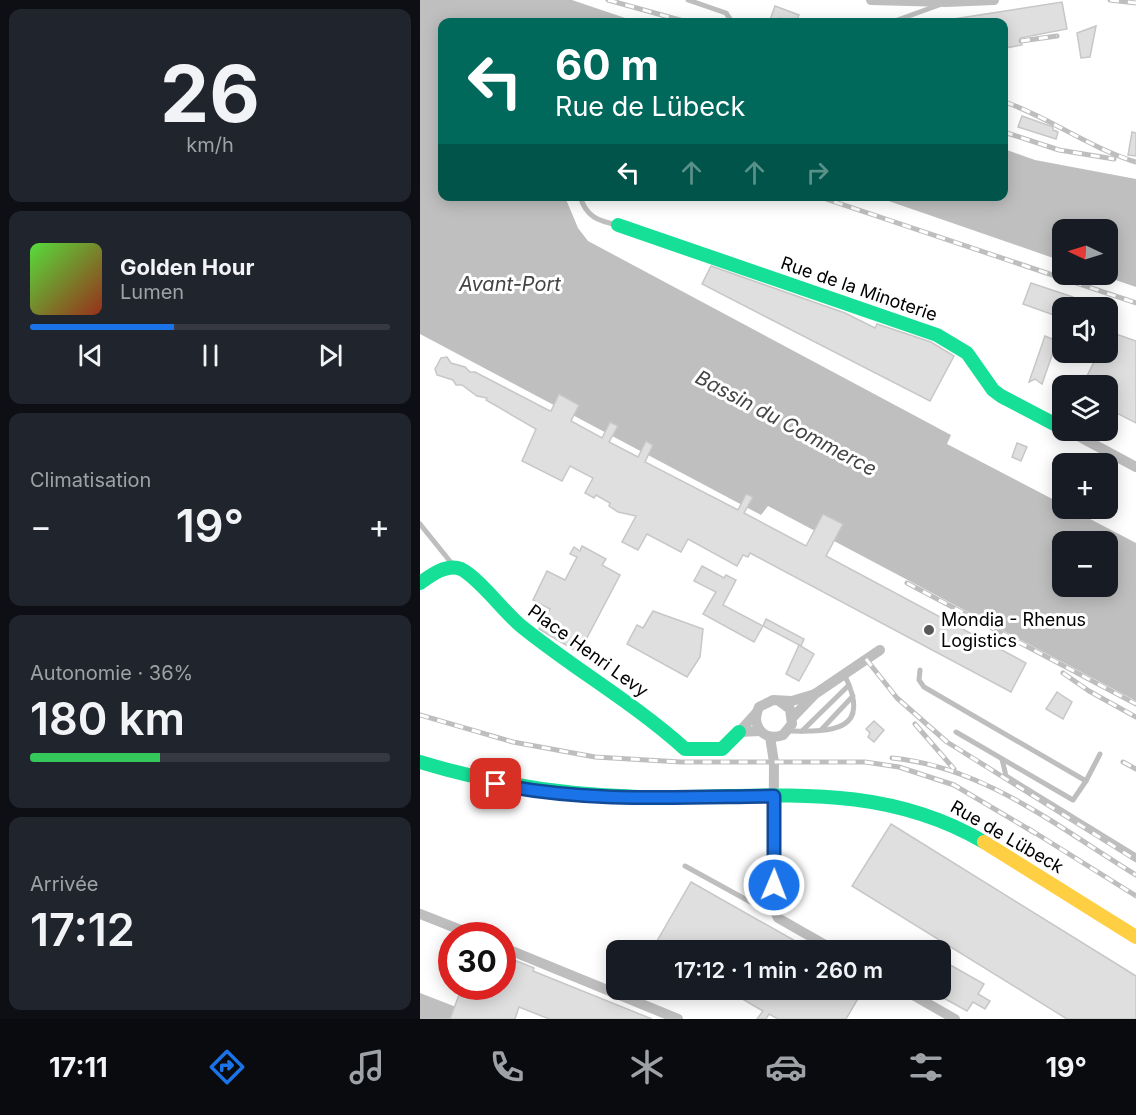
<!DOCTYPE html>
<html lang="fr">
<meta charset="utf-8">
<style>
body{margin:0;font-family:Inter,sans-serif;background:#20242c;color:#f1f3f6;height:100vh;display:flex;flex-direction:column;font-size:22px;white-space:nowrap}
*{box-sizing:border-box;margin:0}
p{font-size:20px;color:#9ea1a6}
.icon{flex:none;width:33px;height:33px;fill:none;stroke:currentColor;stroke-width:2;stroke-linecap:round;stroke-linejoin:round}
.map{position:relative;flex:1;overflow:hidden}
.drawer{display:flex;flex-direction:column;gap:9px;padding:9px;background:#0d0f14;width:420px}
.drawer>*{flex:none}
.banner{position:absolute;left:18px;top:18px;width:570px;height:183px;border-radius:12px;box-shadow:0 3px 15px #0003;background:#00695c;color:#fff;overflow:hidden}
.needle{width:39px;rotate:274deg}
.controls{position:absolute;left:632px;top:219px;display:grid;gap:12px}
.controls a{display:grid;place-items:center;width:66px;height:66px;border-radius:12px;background:#171b24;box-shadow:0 3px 15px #0003;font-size:30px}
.speed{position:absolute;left:18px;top:922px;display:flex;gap:12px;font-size:30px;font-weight:700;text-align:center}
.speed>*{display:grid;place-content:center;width:78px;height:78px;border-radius:50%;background:#171b24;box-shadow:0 3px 15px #0003;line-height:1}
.speed .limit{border:9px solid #d22;background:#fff;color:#111}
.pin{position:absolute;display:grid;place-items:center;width:51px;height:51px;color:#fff;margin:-26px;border-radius:12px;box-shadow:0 3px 9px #0006}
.me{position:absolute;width:66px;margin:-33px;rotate:1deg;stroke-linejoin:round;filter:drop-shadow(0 0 4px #0008)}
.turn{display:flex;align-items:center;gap:21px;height:126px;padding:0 18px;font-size:27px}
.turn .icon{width:78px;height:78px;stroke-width:2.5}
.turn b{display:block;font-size:42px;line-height:51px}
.lanes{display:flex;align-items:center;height:57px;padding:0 18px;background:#0003;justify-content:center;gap:30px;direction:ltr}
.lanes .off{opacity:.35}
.big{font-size:45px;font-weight:600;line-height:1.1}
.drawer .widget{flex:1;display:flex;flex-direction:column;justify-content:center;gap:9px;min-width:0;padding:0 21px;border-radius:12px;background:#20242c}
.drawer .dial{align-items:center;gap:0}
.dial b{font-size:78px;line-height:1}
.song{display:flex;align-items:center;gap:18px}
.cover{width:72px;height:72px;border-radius:9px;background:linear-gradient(135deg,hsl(110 70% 55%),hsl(10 70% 35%))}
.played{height:6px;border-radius:3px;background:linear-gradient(90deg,#1a73e8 40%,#363941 40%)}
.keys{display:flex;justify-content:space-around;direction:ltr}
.heat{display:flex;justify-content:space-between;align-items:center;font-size:33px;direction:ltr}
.charge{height:9px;border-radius:4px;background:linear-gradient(90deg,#34c759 36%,#363941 0)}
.trip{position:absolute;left:186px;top:940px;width:345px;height:60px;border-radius:12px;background:#171b24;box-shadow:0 3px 15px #0003;font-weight:600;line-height:60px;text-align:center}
.tab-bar{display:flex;height:96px;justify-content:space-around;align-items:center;background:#090b0e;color:#9ea1a6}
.tab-bar .icon{width:42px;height:42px}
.tab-bar .active{color:#1a73e8}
.tab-bar b{font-size:27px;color:#f1f3f6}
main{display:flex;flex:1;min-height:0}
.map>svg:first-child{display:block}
</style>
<main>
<section class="drawer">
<div class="widget dial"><b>26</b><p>km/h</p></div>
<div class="widget">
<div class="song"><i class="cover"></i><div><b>Golden Hour</b><p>Lumen</p></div></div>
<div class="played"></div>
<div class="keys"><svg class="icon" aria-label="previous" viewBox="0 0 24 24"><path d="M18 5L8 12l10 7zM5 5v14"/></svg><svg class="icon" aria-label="pause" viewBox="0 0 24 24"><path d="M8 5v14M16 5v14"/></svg><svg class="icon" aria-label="next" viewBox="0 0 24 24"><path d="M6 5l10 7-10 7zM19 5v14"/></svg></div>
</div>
<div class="widget"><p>Climatisation</p>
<div class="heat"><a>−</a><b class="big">19°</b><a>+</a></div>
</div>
<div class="widget"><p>Autonomie · 36%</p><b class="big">180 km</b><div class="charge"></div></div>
<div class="widget"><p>Arrivée</p><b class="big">17:12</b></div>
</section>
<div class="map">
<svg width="716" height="1019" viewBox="0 0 716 1019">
<rect width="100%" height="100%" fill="#fff"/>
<g fill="#bfbfbf" fill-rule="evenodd">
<path d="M0 0H152L217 22H22V196L145 197 158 228 168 241 531 435 527 444 642 504V508L651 509 716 543V701L348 506 341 515 0 334ZM642 542H687V586H642Z"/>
<path d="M584 149 615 160 716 179V287L681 275 687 274V230H642V261L457 197 584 196Z"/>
<path d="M0 993 67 1019H0Z"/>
</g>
<g fill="#dfdfdf" stroke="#c7c7c7" stroke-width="1.5">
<path d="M642 2 647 29 600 38 602 45 585 48 584 22H534V19Z"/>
<path d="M355 6 379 15 376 22 359 18 357 22 350 20Z"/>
<path d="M676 26 670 57 661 58 657 33Z"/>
<path d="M602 116 633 127V130L638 132 636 139 598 127Z"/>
<path d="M712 132 716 133V156L708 155Z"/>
<path d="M291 266 425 313 455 328 457 324 511 342 534 356 510 401 282 284Z"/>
<path d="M611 283 653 297 649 308H642V318L603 304Z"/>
<path d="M690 332 716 341V423L687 408V386H662L679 352H687Z"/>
<path d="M625 336 637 341 622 384 615 379 609 382Z"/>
<path d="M27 357 31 363 45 367 50 372H55L128 410 131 411 139 394 159 405 151 421 182 438 190 422 198 426 189 442 218 457 226 441 233 445 225 462 318 510 326 494 333 497 324 513 386 546 403 514 423 524 406 556 606 663 591 692 330 553 328 557 323 555 317 566 268 539 261 552 227 534 218 550 202 542 216 516 198 512 189 506 190 503 176 495 174 498 165 493 173 478 150 466 142 481 102 461 116 429 66 400 67 398 57 396 42 385H36L33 380 17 375 15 369 21 358Z"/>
<path d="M597 443 607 447 601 461 592 457Z"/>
<path d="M162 546 186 559 182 565 200 575 159 653 119 629 130 609 113 600 127 571 145 580 157 557 150 554 154 547 160 551Z"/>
<path d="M282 566 304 578 306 575 316 580 303 605 343 626 334 642 283 614 296 592 274 581Z"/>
<path d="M233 611 283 629 280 657 267 677 207 644 217 625 223 628Z"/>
<path d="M346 619 384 639 381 646 343 626Z"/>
<path d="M379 645 394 654 379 681 366 674Z"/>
<path d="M637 692 652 702 643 719 626 709Z"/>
<path d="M454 721 464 730 454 742 448 737 450 733 446 729Z"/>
<path d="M471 824 716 976V1019H647L432 886Z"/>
<path d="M271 882 393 951H238L233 948Z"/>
<path d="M82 955 114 968 113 971 232 1019H129L99 1007 95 1019H30L42 987H82Z"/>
<path d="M525 962 564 984 558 994 570 1001 565 1009 553 1002 547 1011 509 990H520V968Z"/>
<path d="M307 990H443L426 1019H358L349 1014 346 1019H337L343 1011Z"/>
</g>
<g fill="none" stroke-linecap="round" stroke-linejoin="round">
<g stroke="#bebebe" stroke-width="5">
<path d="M268 0 306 13 312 22"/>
<path d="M472 22 519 5"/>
<path d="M160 196C166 217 178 221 198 225"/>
<path d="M0 524 33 565"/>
<path d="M500 670 499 680 504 687 666 781 680 754"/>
<path d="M401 730 433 696"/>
<path d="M369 731C413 732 452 731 425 676"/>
<path d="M382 731 429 685"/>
<path d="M536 732 653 800 666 781"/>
<path d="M582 759 586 776 716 856"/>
<path d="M265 866 336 905 352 901"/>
</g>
<g stroke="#bebebe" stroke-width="10">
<path d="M451 0 526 2 574 0"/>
<path d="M647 430 716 467"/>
<path d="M359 701 370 709 372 724 363 735C344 742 330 726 339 707L353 700 372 701 395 694"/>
<path d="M337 712 319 732 340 731"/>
<path d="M373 717 395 694 460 650"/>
<path d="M350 737 354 762 353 907 358 918 416 951"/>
<path d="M0 914 56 936"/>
<path d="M82 947 258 1019"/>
<path d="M484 990 535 1019"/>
</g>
<g stroke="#16e098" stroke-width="14">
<path d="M198 225 517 335 547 353 573 390 581 396 642 428"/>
<path d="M0 583C11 575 27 563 41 569 59 578 84 612 101 626 154 669 214 703 265 749H302L319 732"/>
<path d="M0 762C72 784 143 795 219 797 341 800 453 777 564 842"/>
</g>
<path stroke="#ffcf43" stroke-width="14" d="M564 842 716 937"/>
<defs>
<g id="rail">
<path d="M188 0 267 22"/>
<path d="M690 0 716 3"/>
<path d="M601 41 637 36"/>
<path d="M585 102C630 118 670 148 716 162"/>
<path d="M584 132 639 150 694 159"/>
<path d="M397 196 716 303"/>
<path d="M487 583 716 704"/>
<path d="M446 659 477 698 527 742 716 860"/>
<path d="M643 673 669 691 716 717"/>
<path d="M0 715 93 742 175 757 261 762H445L479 767 534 785 615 833"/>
<path d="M495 724 534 769"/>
<path d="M472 758C565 767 639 828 716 875"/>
<path d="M703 762 716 769"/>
<path d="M609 829 716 896"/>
</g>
</defs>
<use href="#rail" stroke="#bebebe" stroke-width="5"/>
<use href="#rail" stroke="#fff" stroke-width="3" stroke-dasharray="9" stroke-linecap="butt"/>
</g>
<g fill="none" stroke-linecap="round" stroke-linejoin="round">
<defs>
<path id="route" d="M76 784C168 803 262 797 354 796V885"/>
</defs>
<use href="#route" stroke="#114b97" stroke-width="15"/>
<use href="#route" stroke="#1a73e8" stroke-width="10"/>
</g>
<circle fill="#595959" stroke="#fff" stroke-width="2" cx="509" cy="630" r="6"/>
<g text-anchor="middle" stroke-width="6" stroke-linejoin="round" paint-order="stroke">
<g font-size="18" fill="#000" stroke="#fff">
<text transform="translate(439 289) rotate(19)" y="6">Rue de la Minoterie</text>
<text transform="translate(168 651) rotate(36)" y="6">Place Henri Levy</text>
<text transform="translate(587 837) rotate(30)" y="6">Rue de Lübeck</text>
</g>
<g font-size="18" fill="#000" stroke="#fff" text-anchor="start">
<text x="521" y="626">Mondia - Rhenus<tspan x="521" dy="21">Logistics</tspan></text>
</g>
<g font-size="20" font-style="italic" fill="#444" stroke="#fff">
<text x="90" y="291">Avant-Port</text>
<text transform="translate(366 423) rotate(28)" y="7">Bassin du Commerce</text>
</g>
</g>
</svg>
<div class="controls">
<a><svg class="needle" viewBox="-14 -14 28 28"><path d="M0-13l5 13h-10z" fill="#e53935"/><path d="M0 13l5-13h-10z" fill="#9ea1a6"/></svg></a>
<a><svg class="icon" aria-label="sound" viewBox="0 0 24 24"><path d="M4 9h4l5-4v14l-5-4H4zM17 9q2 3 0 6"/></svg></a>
<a><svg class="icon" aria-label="layers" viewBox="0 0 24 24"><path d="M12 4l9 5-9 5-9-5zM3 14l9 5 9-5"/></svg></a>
<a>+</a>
<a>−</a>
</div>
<div class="speed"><div class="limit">30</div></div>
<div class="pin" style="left:76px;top:784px;background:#d93025"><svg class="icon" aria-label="arrive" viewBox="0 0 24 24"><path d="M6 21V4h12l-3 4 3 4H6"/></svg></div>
<svg class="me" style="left:354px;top:885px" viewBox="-20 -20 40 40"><circle r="17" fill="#1a73e8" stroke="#fff" stroke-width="3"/><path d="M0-11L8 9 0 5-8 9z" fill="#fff"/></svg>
<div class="trip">17:12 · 1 min · 260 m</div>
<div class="banner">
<div class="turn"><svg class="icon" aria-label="left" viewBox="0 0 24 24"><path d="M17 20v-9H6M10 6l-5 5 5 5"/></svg><div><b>60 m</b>Rue de Lübeck</div></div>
<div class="lanes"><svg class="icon" aria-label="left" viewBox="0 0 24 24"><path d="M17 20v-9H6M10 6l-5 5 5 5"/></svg><svg class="icon off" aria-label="ahead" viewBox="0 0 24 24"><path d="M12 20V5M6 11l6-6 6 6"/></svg><svg class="icon off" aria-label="ahead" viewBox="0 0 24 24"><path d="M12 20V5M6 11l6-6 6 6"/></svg><svg class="icon off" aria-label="right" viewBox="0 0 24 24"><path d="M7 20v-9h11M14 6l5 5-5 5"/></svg></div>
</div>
</div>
</main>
<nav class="tab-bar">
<b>17:11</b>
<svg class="icon active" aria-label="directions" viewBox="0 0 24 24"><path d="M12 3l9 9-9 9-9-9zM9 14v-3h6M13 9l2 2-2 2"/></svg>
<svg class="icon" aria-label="music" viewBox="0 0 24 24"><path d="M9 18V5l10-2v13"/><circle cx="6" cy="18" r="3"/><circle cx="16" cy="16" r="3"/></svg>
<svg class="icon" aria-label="phone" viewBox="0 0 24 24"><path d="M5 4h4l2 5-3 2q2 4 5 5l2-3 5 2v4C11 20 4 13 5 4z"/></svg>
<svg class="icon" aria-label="climate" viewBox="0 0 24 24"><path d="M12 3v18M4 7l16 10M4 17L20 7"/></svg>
<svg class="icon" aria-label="car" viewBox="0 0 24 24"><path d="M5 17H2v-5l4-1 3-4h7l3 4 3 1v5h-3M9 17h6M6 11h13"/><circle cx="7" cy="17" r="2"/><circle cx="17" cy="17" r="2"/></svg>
<svg class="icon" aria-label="filters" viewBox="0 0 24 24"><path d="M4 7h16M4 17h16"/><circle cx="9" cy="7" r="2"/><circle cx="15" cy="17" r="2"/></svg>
<b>19°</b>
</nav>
